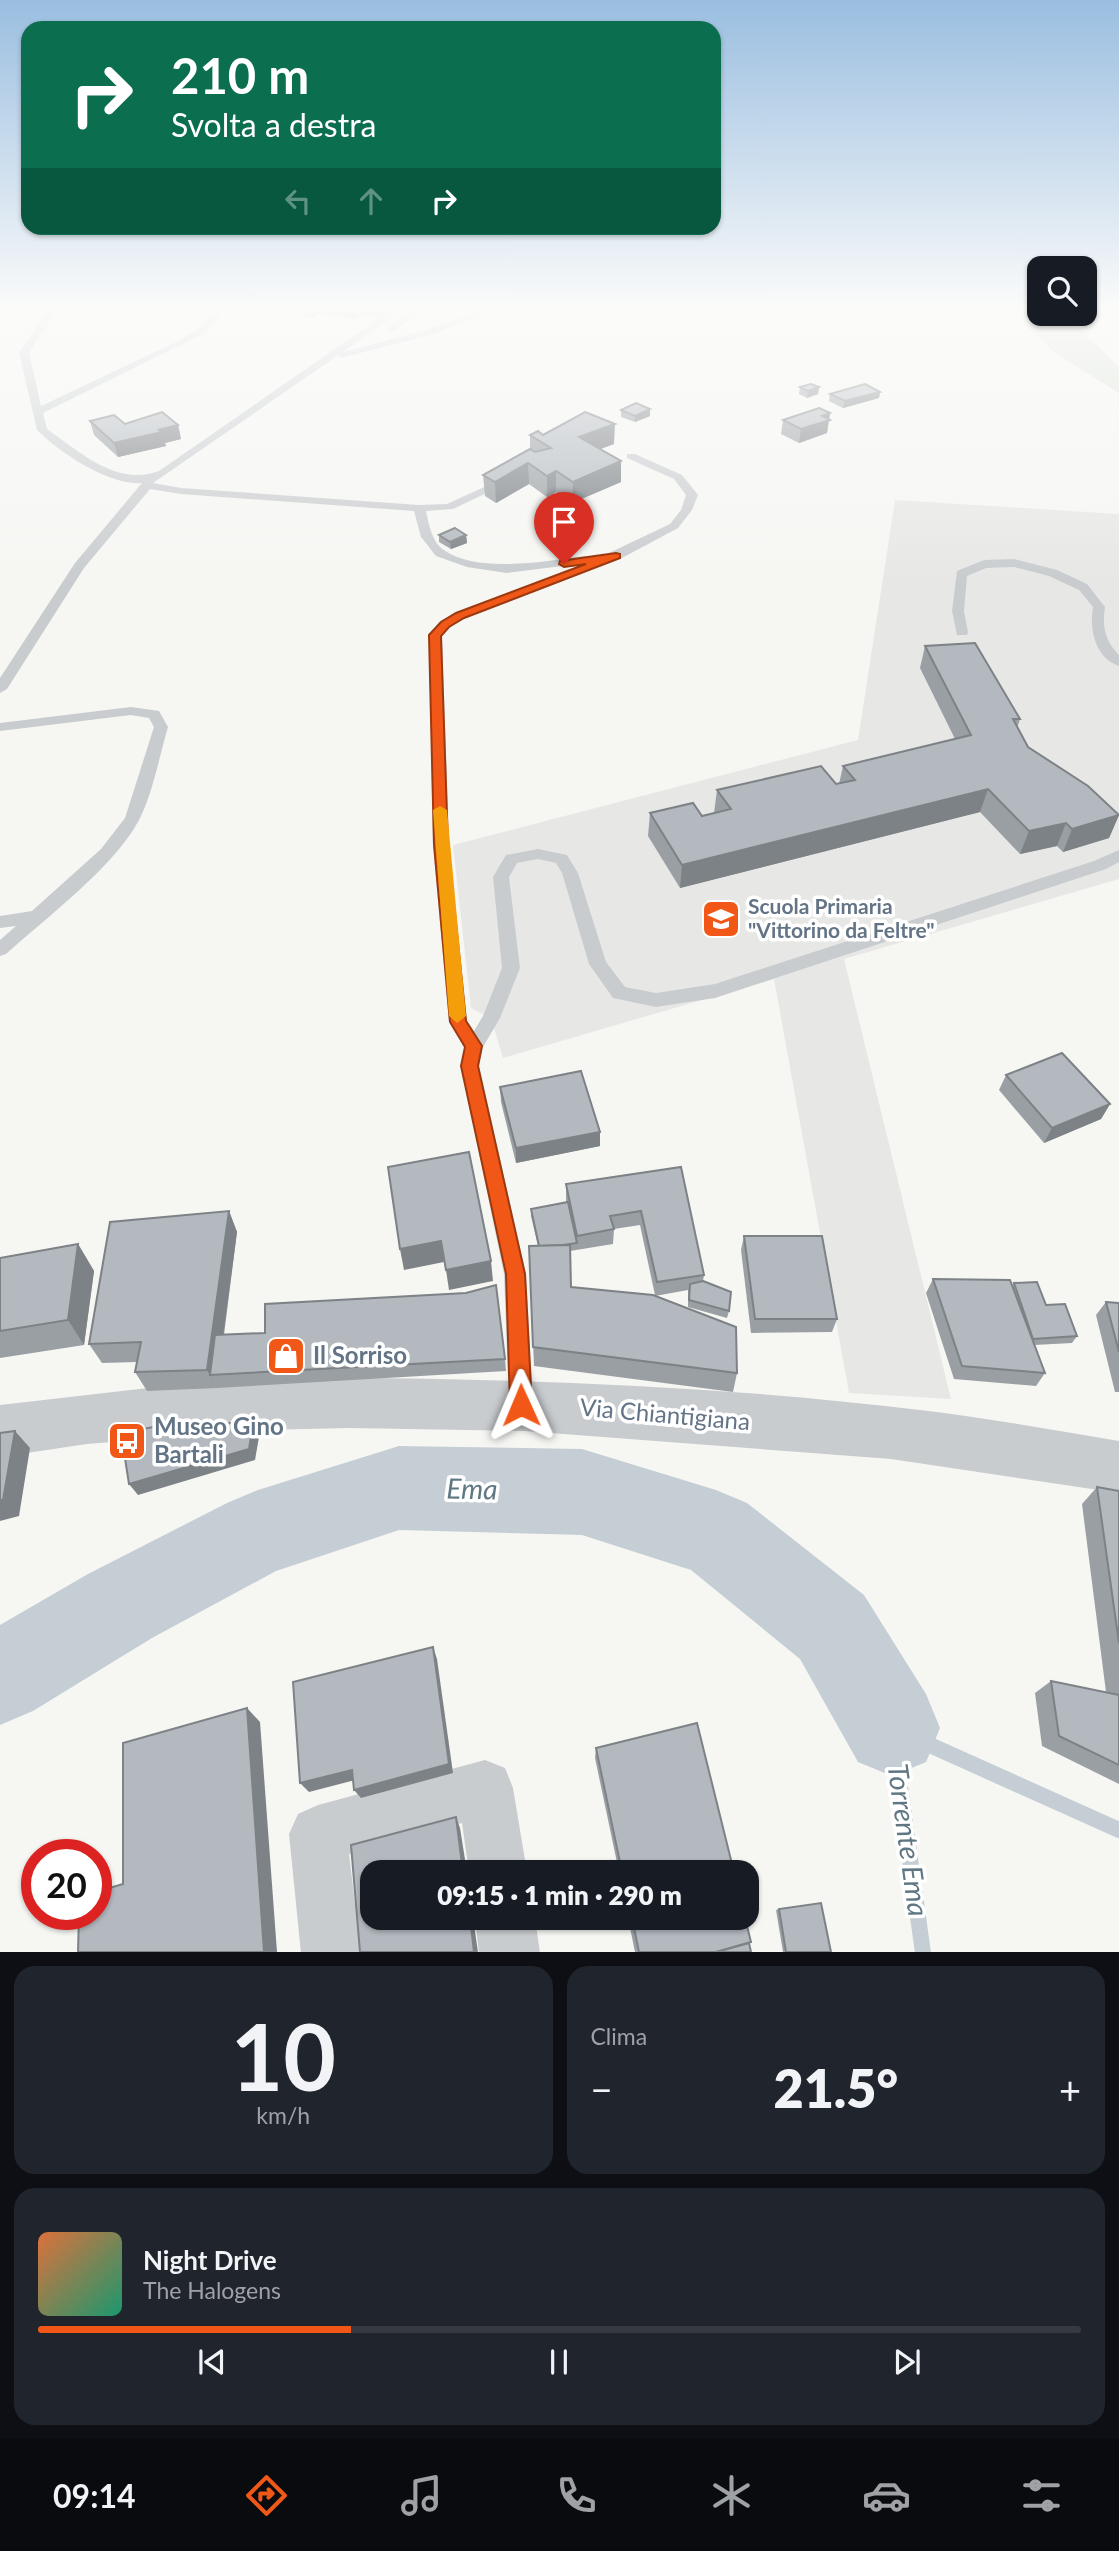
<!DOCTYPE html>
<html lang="it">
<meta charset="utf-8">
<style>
body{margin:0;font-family:Lato,sans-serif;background:#20242c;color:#f1f3f6;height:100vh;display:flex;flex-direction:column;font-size:26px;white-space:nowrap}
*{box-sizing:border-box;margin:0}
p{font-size:23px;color:#9ea1a6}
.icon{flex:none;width:38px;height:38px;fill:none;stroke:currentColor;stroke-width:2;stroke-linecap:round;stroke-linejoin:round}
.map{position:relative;height:1952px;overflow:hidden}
.panel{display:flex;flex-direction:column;gap:14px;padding:14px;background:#0d0f14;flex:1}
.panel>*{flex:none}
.guide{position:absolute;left:21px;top:21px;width:700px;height:214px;border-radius:21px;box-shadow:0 2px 5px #0004;background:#0b6e4f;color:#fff;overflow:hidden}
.tools{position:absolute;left:1027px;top:256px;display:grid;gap:14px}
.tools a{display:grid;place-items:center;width:70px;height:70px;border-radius:14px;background:#171b24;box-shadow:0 2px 5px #0004;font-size:35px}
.speed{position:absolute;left:21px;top:1839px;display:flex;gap:14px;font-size:35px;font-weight:700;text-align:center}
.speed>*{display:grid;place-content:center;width:91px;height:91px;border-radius:50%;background:#171b24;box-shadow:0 2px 5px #0004;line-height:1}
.speed .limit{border:10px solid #d22;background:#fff;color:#111}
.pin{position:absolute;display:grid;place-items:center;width:60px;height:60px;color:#fff;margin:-72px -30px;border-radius:50% 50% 50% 0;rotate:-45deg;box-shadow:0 0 7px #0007}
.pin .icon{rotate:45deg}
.me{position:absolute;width:77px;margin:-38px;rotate:359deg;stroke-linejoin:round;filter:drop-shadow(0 0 5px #0008)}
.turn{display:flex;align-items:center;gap:24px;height:147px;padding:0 35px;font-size:32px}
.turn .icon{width:91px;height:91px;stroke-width:2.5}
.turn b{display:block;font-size:49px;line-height:60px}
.lanes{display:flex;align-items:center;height:66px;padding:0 35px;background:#0003;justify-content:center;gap:35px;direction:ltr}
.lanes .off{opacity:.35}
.big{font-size:52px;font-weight:800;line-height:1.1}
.panel .widget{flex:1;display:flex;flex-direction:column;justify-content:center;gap:10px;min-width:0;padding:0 24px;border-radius:21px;background:#20242c}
.panel .dial{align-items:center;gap:0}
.dial b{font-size:91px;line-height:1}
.song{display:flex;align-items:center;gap:21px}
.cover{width:84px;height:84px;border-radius:10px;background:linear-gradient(135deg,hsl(20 70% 55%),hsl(160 70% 35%))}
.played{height:7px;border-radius:4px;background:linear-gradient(90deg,#f15818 30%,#363941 30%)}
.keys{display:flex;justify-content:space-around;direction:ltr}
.heat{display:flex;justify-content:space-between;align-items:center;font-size:38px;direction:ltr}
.panel .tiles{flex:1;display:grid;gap:14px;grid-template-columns:1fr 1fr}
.widget:last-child{grid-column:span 2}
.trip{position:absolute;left:360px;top:1860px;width:399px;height:70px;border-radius:21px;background:#171b24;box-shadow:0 2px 5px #0004;font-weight:800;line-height:70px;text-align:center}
.dock{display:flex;height:112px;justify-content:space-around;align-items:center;background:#090b0e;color:#9ea1a6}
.dock .icon{width:49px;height:49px}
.dock .on{color:#f15818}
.dock b{font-size:32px;color:#f1f3f6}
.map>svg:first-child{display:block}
</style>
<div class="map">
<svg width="1119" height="1953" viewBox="0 0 1119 1953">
<rect width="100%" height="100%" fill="#f6f7f3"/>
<path fill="#e7e8e6" d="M895 500 1119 514V879L844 959 951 1399 849 1393 774 979 503 1058 491 1018 471 1008 453 845 858 740Z"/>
<path fill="#d7dfd3" d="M1039 308 1040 313H1068L1084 333 1119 367V393L1055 353 1008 308Z"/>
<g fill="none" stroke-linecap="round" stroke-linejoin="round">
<g stroke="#c5ced4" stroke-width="16">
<path d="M892 1728 1119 1830"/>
<path d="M892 1728 923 1953"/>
</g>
<path fill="#c5ced4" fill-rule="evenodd" d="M399 1446 582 1449 716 1490 747 1503 864 1595 926 1694 940 1728 926 1762 892 1776 858 1762 800 1659 691 1570 582 1535 399 1530 276 1571 152 1638 33 1711 0 1725V1625L88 1574 227 1503 258 1490Z"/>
<g fill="#c9cccf" fill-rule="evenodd">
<path d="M50 308H59L29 352 41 406 176 342 199 329 217 308H226L205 333 43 413 47 429C80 452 117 487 159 471L394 308H404L343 352 428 330 486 308H499L434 334 341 358 337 356 153 483 181 488 419 505 447 504 506 477 510 478V482L453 509 426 511C429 525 432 542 444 550 477 574 547 561 585 556L589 557 590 562 670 524 681 510 686 495 674 479 627 458V454H635L682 475 698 495 692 510 678 528 650 543 620 559 464 619 450 627 442 636 449 845 467 1021 474 1031 483 1016 502 968 493 877 506 855 538 849 567 855 578 873 606 962 625 987 656 993 715 984 1094 861 1119 850V862L1106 869 715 998 656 1007 613 998 589 964 562 873 556 863 538 859 517 863 509 877 520 968 500 1018 483 1047 479 1066 526 1274 533 1405 529 1413 521 1416 513 1413 509 1405 504 1274 461 1066 465 1047 449 1022 433 845 429 635 440 621 456 613 586 563 507 573 467 567 436 556 421 537 414 511 181 494 150 489 84 568 7 689 0 693V678L75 563 142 483C109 486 59 452 37 430L19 352Z"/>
<path d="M415 308H425L394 331H388V327Z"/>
<path d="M1014 559 1057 570 1087 584 1105 607C1102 627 1105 641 1119 655V666C1095 658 1089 629 1093 607L1079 590 1049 576 1014 567 986 568 967 576 964 611 968 632 967 635H957L952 611 957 571 984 560Z"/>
<path d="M131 707 159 711 168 727C160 754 152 796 139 820 115 866 45 919 6 954L0 956V940L16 926 0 928V916L32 911 101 849 125 818 154 727 149 718 131 715 0 731V723Z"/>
</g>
<g fill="#c9cccf" fill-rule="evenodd">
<path d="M485 1760 505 1768 513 1788 527 1872H469L462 1823 349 1854 361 1953H301L289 1834 298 1814 318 1805Z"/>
<path d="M475 1918H535L540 1953H479Z"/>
</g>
<path fill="#c9cccf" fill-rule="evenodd" d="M349 1378C539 1379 731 1387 920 1410 987 1418 1053 1430 1119 1441V1493L891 1459 524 1431 349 1428 261 1430 87 1444 0 1457V1405L174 1385Z"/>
</g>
<g fill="#9a9fa4" fill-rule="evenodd">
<path d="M0 308H19L11 312Z"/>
<path d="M302 308H391L379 317 362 314 354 319 321 313 313 318 303 316Z"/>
<path d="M800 387H819L818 394 807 398 799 394Z"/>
<path d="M880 392 879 398 843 408 829 401 830 394Z"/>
<path d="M621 410 650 416 635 422 621 417Z"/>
<path d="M830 413 827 433 799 443 781 434 783 420Z"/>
<path d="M90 421 125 424 178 425 181 439 165 443 166 446 118 457 94 435Z"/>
<path d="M530 435H543L614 444 600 449 621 482 572 503 556 492 547 497 529 484 496 503 485 496 483 475 530 449Z"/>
<path d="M439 535H466L467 543 451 549 439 542Z"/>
<path d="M925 646 1020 719 1017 728 1028 747 1119 815 1109 838 1063 852 1057 846 1020 854 980 812 680 888 648 836 650 813 702 816 714 813 717 790 839 784 843 766 955 739 920 668Z"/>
<path d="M1006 1075 1110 1104 1101 1119 1044 1143 999 1090Z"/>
<path d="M500 1087 600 1146 516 1163 501 1102Z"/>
<path d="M681 1167 704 1275 703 1281 729 1311 727 1318 688 1307V1290L655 1296 737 1373 733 1392 534 1366 529 1246H538L531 1216V1209L566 1203V1184ZM640 1225 655 1295 571 1287 570 1251 613 1244 614 1229Z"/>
<path d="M229 1211 237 1232 224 1335 505 1359 506 1371 217 1388 147 1391 135 1372 137 1362 102 1363 89 1344Z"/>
<path d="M744 1236 837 1319 832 1332 751 1333 741 1250Z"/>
<path d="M78 1244 94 1271 84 1345 0 1358V1258Z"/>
<path d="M933 1279 1012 1285 1014 1283 1046 1305 1077 1336 1072 1343 1034 1345 1045 1373 1036 1386 954 1379 926 1293Z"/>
<path d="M1106 1302 1119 1303V1392H1115L1096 1315Z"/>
<path d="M1097 1487 1119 1491V1784L1042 1746 1035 1693 1051 1681 1106 1692 1082 1504Z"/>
<path d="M596 1748 734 1872H619L595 1758Z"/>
<path d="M779 1909 831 1952H783L776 1910Z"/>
<path d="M628 1918H745L751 1952H635Z"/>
</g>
<g fill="#7d8286">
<path d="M312 308H320L321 313 313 318Z"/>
<path d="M353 308H362V314L354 319Z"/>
<path d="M378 308H391L379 317Z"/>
<path d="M819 387 818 394 807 398 808 391Z"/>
<path d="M880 392 879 398 843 408 845 401Z"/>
<path d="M650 409V416L635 422V416Z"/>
<path d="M830 413 827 433 799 443 801 429 822 416Z"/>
<path d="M615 424 614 444 579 457V437Z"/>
<path d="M178 425 181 439 165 443 166 446 118 457 114 443Z"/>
<path d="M621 461V482L572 503 573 482Z"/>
<path d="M528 463 529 484 496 503 495 482Z"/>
<path d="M556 471V492L547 497V476Z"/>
<path d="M466 535 467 543 451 549 450 542Z"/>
<path d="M988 789 980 812 680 888 682 865Z"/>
<path d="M1119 815 1109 838 1063 852 1072 829Z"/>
<path d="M1066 823 1057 846 1020 854 1029 831Z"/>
<path d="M1110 1104 1101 1119 1044 1143 1052 1128Z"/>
<path d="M600 1132V1146L516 1163V1148Z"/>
<path d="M229 1211 237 1232 218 1375H210L217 1388 207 1370Z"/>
<path d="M441 1241 444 1262 404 1270 400 1249Z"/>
<path d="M78 1244 94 1271 84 1345 68 1320Z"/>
<path d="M491 1261 493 1281 449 1290 446 1270Z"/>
<path d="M253 1425 259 1437 255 1460 138 1495 129 1484Z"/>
<path d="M15 1431 30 1448 19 1516 0 1521V1500Z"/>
<path d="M433 1647 437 1659 453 1773 361 1798 354 1790Z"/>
<path d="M247 1708 260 1722 277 1952H264Z"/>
<path d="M352 1770 359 1779 309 1792 300 1783Z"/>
<path d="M456 1817 460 1828 467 1872H463Z"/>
<path d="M470 1918H473L478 1952H474Z"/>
</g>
<g fill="#b3b9bf" stroke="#7d8286" stroke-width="2">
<path d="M811 384 819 387 808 391 800 387Z"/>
<path d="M865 384 880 392 845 401 830 394Z"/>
<path d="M636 403 650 409 635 416 621 410Z"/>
<path d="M819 408 830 413 822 416 830 420 801 429 783 420Z"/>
<path d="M162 412 178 425 159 430 162 432 114 443 90 421 114 415 125 424Z"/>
<path d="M585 412 615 424 579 437 621 461 573 482 556 471 547 476 528 463 495 482 483 475 530 449 535 452 551 448 530 435 538 431 543 435Z"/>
<path d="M455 528 466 535 450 542 439 535Z"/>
<path d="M975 643 1020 719H1013L1028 747 1088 786 1119 815 1072 829 1066 823 1029 831 988 789 682 865 650 813 693 803 702 816 731 809 717 790 821 766 836 784 855 780 843 766 971 735 925 646Z"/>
<path d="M1062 1053 1110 1104 1052 1128 1006 1075Z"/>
<path d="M581 1071 600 1132 516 1148 500 1087Z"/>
<path d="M469 1152 491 1261 446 1270 441 1241 400 1249 388 1167Z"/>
<path d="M681 1167 704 1275 657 1282 641 1211 610 1216 614 1229 577 1236 566 1184Z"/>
<path d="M568 1202 577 1243 563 1245 539 1246 531 1209Z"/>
<path d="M229 1211 207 1370 135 1372 141 1342 89 1344 110 1222Z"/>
<path d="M744 1236H822L837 1319H755Z"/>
<path d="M78 1244 68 1320 0 1331V1258Z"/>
<path d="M570 1245 571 1287 653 1295 736 1327 737 1373 533 1347 529 1246Z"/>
<path d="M933 1279 1010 1280 1045 1373 962 1366Z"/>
<path d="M703 1281 731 1292 729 1311 689 1300 690 1284Z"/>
<path d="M1037 1282 1046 1305 1065 1304 1077 1336 1033 1339 1014 1283Z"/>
<path d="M496 1285 505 1359 210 1375 215 1335 265 1333V1304L466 1293Z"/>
<path d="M1106 1302 1119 1303V1352Z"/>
<path d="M191 1420 253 1425 249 1449 129 1484 121 1433Z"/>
<path d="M15 1431 3 1500H0V1433Z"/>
<path d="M1097 1487 1119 1491V1643Z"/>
<path d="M433 1647 449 1764 354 1790 352 1770 300 1783 293 1682Z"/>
<path d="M1051 1681 1119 1695V1765L1059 1736Z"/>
<path d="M247 1708 264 1952H78L79 1914H96V1892L123 1884V1743Z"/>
<path d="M697 1723 734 1872H622L596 1748Z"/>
<path d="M456 1817 463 1872H373V1918H470L474 1952H360L351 1845Z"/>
<path d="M821 1903 831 1952H786L779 1909Z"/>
<path d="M632 1918H745L751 1942 716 1952H639Z"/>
<path d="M749 1943 751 1952H717Z"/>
</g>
<linearGradient id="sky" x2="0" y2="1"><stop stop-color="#9abee0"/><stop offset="0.53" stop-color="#fbfbfa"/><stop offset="1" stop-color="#fbfbfa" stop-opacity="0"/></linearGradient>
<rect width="1119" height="582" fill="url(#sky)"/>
<path fill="#f15818" stroke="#9d3910" stroke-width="2" d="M616 553 620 554V558L464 618 449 627 441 636 448 845 466 1021 482 1046 478 1066 525 1274 532 1405 528 1413 521 1416 514 1413 510 1405 506 1274 461 1066 465 1047 450 1022 434 845 429 635 441 622 456 613 586 564 564 567 559 564 560 561Z"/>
<path fill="#f59e0b" d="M440 806 447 810 466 1016 457 1023 449 1016 433 810Z"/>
<defs>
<symbol id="school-square" viewBox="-11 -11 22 22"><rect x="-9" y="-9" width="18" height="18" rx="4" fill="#f15818" stroke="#fff"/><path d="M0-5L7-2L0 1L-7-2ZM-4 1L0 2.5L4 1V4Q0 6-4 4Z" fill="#fff"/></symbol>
<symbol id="shop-square" viewBox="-11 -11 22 22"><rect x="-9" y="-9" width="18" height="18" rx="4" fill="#f15818" stroke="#fff"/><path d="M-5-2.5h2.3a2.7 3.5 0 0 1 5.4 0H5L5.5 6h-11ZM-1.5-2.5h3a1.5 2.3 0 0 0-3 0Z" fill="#fff"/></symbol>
<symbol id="bus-square" viewBox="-11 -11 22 22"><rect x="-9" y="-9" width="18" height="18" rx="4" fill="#f15818" stroke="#fff"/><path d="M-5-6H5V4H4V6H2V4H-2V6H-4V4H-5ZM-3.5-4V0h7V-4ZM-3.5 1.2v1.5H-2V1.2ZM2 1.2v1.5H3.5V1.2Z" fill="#fff"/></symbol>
</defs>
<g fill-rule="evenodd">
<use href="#school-square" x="699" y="897" width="44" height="44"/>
<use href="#shop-square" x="264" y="1334" width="44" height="44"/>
<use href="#bus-square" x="105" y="1419" width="44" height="44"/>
</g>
<g text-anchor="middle" stroke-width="7" stroke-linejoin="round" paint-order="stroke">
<g font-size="21" font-weight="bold" fill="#637486" stroke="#fff" text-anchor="start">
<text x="748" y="914">Scuola Primaria<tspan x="748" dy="24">"Vittorino da Feltre"</tspan></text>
</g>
<g font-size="24" font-weight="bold" fill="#637486" stroke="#fff" text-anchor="start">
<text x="313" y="1364">Il Sorriso</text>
<text x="154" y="1435">Museo Gino<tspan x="154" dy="28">Bartali</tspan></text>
</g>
<g font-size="24" fill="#637486" stroke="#fff">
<text transform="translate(665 1415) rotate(5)" y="8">Via Chiantigiana</text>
</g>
<g font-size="28" font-style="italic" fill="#5f7783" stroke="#fff">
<text transform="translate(472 1489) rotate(1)" y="10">Ema</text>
<text transform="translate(908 1840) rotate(82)" y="10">Torrente Ema</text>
</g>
</g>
</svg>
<div class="tools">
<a><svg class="icon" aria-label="search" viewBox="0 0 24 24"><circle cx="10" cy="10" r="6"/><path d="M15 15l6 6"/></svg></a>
</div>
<div class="speed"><div class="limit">20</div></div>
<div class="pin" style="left:564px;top:564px;background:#d93025"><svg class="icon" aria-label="arrive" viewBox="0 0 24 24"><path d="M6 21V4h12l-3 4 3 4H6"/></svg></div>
<svg class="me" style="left:521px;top:1405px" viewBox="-20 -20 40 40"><path d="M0-17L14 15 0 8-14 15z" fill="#f15818" stroke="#fff" stroke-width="4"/></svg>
<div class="trip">09:15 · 1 min · 290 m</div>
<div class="guide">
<div class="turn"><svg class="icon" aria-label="right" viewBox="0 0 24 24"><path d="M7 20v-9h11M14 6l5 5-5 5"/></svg><div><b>210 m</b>Svolta a destra</div></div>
<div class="lanes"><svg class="icon off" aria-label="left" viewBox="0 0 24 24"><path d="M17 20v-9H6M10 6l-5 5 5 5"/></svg><svg class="icon off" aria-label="ahead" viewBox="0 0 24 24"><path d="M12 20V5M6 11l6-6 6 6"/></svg><svg class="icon" aria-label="right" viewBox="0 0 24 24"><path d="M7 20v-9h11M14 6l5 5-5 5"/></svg></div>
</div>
</div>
<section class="panel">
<div class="tiles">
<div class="widget dial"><b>10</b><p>km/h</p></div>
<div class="widget"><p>Clima</p>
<div class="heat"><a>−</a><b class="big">21.5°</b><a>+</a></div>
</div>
<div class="widget">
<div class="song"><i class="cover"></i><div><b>Night Drive</b><p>The Halogens</p></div></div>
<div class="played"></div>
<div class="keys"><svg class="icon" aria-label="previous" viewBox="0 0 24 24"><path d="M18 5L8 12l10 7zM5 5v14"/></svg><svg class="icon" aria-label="pause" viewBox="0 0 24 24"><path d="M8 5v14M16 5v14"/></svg><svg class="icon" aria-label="next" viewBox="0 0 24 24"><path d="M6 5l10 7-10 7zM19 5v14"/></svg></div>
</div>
</div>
</section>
<nav class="dock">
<b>09:14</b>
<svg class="icon on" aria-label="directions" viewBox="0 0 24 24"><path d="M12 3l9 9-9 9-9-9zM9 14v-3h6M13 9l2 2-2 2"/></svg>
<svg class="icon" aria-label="music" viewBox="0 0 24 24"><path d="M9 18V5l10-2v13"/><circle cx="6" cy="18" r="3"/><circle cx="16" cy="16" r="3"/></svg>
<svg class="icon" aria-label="phone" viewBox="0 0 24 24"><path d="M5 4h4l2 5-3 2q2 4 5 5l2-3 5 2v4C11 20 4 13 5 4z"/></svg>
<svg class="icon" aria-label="climate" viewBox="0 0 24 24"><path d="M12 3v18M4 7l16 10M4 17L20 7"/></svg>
<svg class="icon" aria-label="car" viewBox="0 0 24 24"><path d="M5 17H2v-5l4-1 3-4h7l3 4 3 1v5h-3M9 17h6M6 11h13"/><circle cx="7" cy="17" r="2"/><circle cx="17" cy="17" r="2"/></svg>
<svg class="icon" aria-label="filters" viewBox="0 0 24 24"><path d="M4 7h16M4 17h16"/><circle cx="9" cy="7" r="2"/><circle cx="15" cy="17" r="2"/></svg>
</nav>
